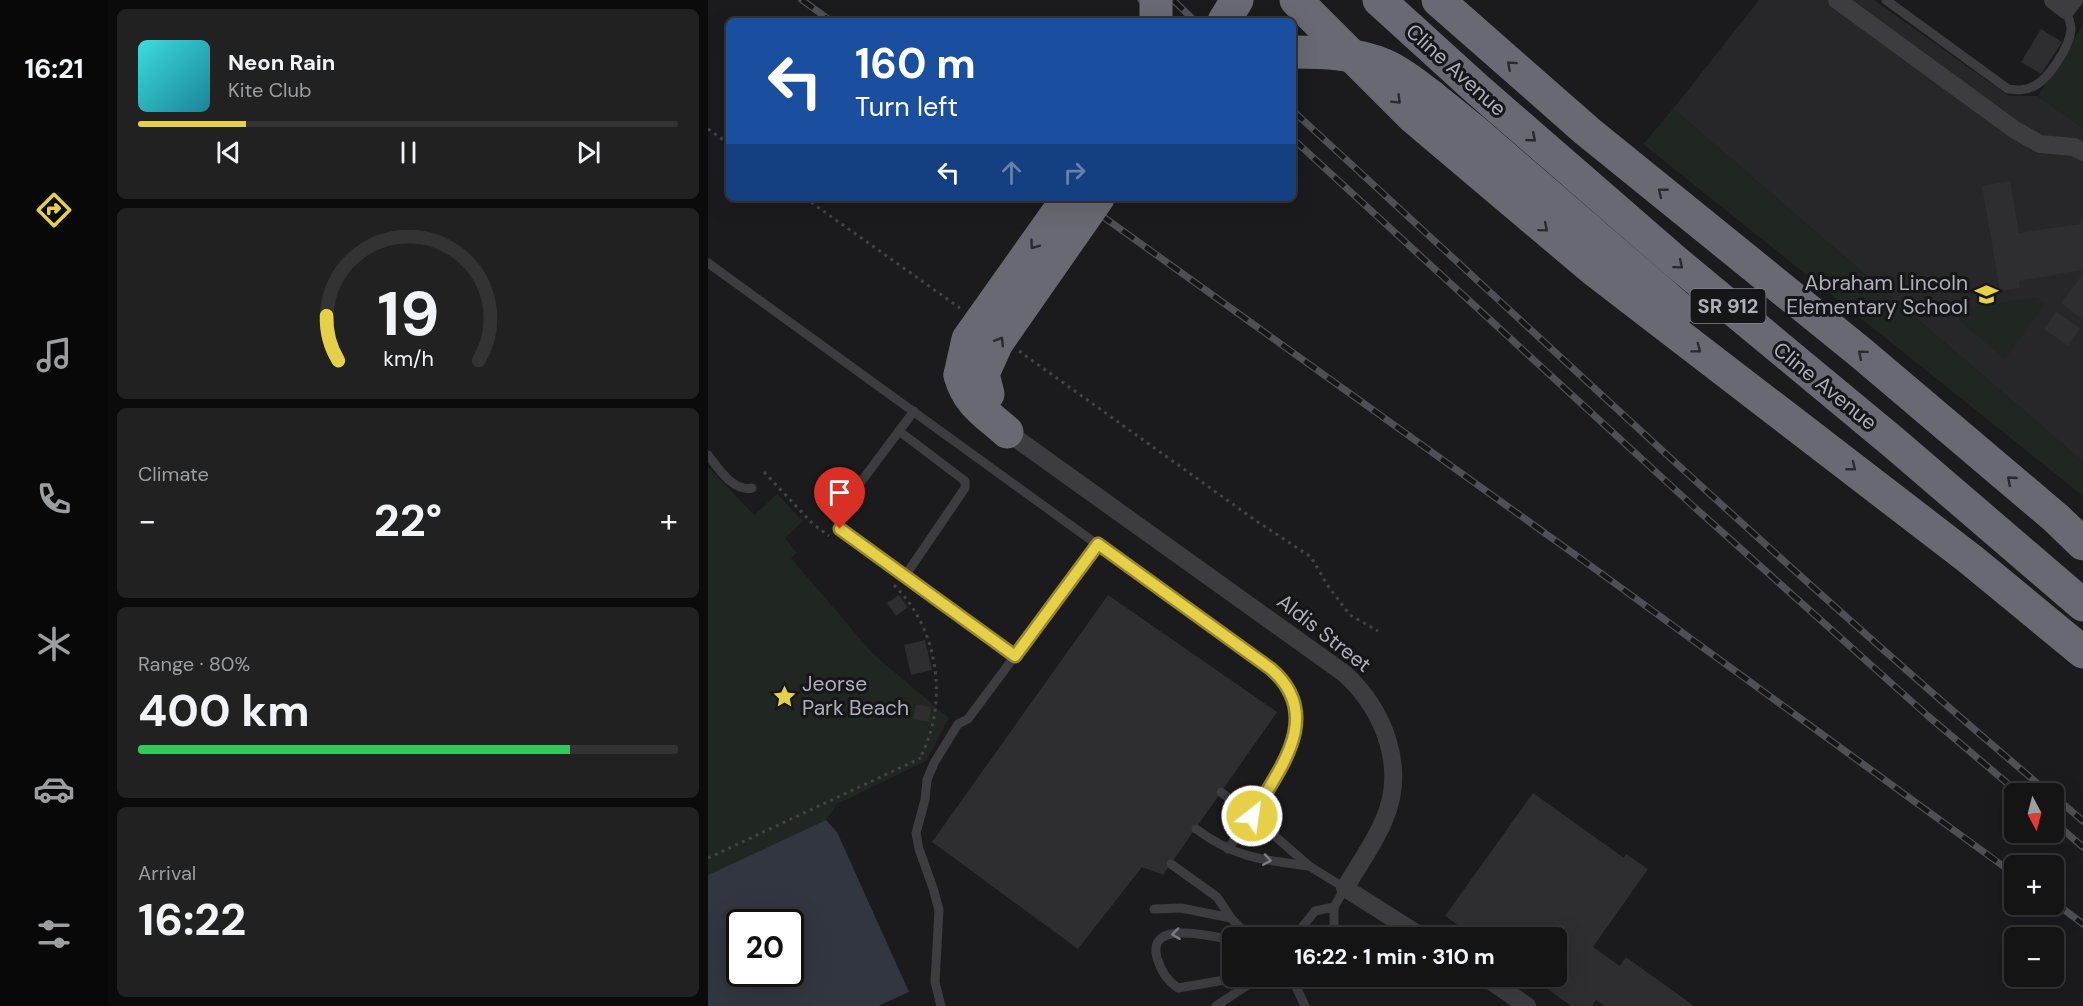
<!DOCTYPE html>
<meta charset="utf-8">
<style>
body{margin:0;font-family:"DM Sans",sans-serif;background:#212122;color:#f1f3f6;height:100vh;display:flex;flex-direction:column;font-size:22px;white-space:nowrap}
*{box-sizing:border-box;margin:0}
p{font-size:20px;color:#9d9ea0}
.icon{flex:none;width:33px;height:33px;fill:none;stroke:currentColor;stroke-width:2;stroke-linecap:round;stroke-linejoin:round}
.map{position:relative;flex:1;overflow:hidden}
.side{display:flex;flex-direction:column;gap:9px;padding:9px;background:#0b0b0c;width:600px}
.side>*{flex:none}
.hud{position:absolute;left:18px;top:18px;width:570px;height:183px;border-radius:9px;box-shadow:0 6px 24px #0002,0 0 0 2px #333334;background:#1a4fa0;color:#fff;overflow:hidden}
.needle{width:39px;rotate:173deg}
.buttons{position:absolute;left:1296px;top:783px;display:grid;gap:12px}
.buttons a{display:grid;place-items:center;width:60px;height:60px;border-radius:9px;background:#141415;box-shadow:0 6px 24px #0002,0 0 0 2px #333334;font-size:30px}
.speed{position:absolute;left:18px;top:909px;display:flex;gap:12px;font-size:30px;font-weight:700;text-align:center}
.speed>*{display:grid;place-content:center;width:78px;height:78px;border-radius:50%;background:#141415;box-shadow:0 6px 24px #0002,0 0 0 2px #333334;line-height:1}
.speed .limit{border:3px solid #111;border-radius:9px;background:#fff;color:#111}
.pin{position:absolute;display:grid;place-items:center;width:51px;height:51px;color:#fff;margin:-62px -26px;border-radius:50% 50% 50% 0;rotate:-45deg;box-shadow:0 0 6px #0007}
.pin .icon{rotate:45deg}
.me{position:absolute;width:66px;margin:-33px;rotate:30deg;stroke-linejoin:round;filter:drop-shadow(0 0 4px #0008)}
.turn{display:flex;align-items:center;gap:21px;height:126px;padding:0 30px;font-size:27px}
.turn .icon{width:78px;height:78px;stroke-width:2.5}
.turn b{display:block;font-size:42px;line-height:51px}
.lanes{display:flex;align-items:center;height:57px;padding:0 30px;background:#0003;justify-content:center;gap:30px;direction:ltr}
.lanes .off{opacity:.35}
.big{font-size:45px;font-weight:700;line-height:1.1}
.side .tile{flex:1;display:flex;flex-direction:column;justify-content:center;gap:9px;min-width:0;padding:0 21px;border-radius:9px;background:#212122}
.side .dial{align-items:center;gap:0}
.dial svg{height:156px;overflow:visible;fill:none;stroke:#333334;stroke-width:7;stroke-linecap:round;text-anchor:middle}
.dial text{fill:#f1f3f6;stroke:none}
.song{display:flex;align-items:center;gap:18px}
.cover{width:72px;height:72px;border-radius:9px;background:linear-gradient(135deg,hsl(180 70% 55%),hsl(190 70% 35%))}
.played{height:6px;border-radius:3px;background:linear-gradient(90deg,#e6d048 20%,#333334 20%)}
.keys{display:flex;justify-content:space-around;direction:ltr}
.heat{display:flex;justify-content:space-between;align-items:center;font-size:33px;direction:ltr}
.charge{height:9px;border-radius:4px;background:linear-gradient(90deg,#34c759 80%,#333334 0)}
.trip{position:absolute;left:514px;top:927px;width:345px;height:60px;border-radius:9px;background:#141415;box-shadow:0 6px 24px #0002,0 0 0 2px #333334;font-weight:700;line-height:60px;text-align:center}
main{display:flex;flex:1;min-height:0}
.tab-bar{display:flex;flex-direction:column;width:108px;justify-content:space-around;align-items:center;background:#080808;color:#9d9ea0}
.tab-bar .icon{width:42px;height:42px}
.tab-bar .selected{color:#e6d048}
.tab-bar b{font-size:27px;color:#f1f3f6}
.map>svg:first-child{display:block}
</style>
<main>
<nav class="tab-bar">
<b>16:21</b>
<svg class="icon selected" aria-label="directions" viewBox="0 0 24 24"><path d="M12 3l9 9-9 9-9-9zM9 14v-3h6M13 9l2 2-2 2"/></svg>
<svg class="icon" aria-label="music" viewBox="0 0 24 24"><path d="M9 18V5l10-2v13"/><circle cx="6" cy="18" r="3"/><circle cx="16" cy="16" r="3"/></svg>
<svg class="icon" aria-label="phone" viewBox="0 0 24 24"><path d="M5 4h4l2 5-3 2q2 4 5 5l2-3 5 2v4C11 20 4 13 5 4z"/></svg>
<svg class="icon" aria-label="climate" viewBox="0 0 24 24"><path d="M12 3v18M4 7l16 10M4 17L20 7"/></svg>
<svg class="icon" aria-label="car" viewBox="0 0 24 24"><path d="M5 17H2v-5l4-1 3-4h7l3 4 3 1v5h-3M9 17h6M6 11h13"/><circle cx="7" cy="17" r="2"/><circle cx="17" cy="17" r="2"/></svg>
<svg class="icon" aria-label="filters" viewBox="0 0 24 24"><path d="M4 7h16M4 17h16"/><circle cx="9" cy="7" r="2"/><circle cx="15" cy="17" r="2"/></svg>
</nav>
<section class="side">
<div class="tile">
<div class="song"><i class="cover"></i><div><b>Neon Rain</b><p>Kite Club</p></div></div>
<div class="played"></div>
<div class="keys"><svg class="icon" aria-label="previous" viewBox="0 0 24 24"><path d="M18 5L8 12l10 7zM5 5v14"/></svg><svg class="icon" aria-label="pause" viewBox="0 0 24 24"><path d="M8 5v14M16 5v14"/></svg><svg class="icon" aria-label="next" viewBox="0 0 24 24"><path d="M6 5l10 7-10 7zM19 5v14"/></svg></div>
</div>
<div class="tile dial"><svg viewBox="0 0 100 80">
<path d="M14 69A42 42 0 1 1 86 69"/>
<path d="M14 69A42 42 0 0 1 8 46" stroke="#e6d048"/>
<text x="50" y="56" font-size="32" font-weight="700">19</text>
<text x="50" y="72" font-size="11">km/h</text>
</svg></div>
<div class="tile"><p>Climate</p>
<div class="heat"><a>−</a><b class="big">22°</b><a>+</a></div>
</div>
<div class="tile"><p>Range · 80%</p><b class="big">400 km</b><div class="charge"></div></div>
<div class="tile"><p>Arrival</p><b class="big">16:22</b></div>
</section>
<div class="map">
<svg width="1375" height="1006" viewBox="0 0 1375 1006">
<rect width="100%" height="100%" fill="#1b1a1c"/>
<path fill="#272629" d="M1051 0H1166L1301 96H1330L1375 128V462L965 109Z"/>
<g fill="#202723">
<path d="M1375 25V128L1330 96Z"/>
<path d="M965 109 1375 462V496L935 144Z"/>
<path d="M1328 297 1337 304 1297 359 1252 321 1251 310Z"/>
<path d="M0 467 46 515 69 494 95 521 77 538 89 553 83 558 165 654 241 718 218 761 129 804 118 820 0 875Z"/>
</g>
<path fill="#313640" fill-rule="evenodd" d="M118 820 129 832 201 992 170 1006H0V875ZM32 922H82V974H32Z"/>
<g fill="#2e2d30">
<path d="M1333 29 1354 42 1333 74 1313 62Z"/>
<path d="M1302 181 1311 233 1372 224 1371 221 1375 220V273L1372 270 1311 281 1312 288 1292 291 1274 186Z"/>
<path d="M1375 274V320L1353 303Z"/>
<path d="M1348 312 1372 328 1360 346 1336 329Z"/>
<path d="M191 595 200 607 188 616 179 603Z"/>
<path d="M400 595 569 712 455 875 434 867 370 949 224 842Z"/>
<path d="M217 640 224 670 203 675 196 645Z"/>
<path d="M208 704 223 707 221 722 205 719Z"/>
<path d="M825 793 916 858 918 854 940 869 885 947 912 966 918 957 986 1006H897L888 1000 884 1006H863L822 976H849V938H767L737 916Z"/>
</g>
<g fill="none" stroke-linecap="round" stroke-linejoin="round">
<g stroke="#424248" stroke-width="3" stroke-dasharray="3 4.5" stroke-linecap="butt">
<path d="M0 129 21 144"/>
<path d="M97 198 252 308"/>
<path d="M311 351 547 520 603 557 620 586 642 615 670 631"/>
<path d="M56 472 105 524 121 536"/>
<path d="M186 585C231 629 241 703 212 758"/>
<path d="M0 858 213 758"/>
</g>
<g stroke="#3c3c41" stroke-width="9">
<path d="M1178 0 1300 89C1309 90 1316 91 1324 87 1340 81 1362 46 1363 29 1363 23 1360 16 1358 10"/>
<path d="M0 263 571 676C603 714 584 746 563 782 550 805 536 827 520 849"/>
<path d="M206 411 129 514 132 529 307 656"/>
<path d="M191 431 257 481V488L197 576"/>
<path d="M0 455C10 468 25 492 44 488"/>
<path d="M513 792 544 816 601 866 637 888 626 907V929L618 938"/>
<path d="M488 829C527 858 555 860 601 866"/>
<path d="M463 864 509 897 523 918 542 938"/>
<path d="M446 909 473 908 523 918"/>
<path d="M582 938 591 931 607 911 626 907"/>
<path d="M525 940C506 937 438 918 449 958 453 971 459 981 470 988L540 976"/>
<path d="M583 976 597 1006"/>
<path d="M233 1006 227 982 231 910 225 888 211 849 208 833 217 800 219 780 226 763 250 724 260 719 390 544"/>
<path d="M508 1006 553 976"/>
</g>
<g stroke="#3c3c41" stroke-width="18">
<path d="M1129 0 1307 130 1332 144 1366 147 1375 152"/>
<path d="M1345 0 1358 10 1366 0"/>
<path d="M299 432 637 674C676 710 699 768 676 820 666 844 650 866 637 888L716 938"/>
<path d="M776 976 819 1006"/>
</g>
<g stroke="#686972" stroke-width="33">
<path d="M588 0 706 118 886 270 1262 559 1375 652"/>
<path d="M671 0 769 89 968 262 1185 442 1375 605"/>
<path d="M730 0 879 131 1152 352 1348 518 1375 544"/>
<path d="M516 21 529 0"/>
<path d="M723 96 764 129 972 309"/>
<path d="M252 375C260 404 278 413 299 432"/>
</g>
<defs>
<g id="rail">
<path d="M94 0 123 21"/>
<path d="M433 0 456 21"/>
<path d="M465 0 487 21"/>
<path d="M585 111C836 340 1082 574 1342 794"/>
<path d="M585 139 985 506 1220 716 1312 794"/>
<path d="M369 198 894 574 1306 874"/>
<path d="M1346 796 1375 821"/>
<path d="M1346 822 1375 847"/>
<path d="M1346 902 1375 924"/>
</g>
</defs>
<use href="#rail" stroke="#4f4f56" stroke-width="7"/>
<use href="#rail" stroke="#161517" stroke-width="4.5" stroke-dasharray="14" stroke-linecap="butt"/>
<g stroke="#686972" stroke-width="33">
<path d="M448 0V21"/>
<path d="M585 52C615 52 648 53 676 65 693 72 708 85 723 96"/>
<path d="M252 375 260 339 360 198"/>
<path d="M280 394 275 374 289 343 390 198"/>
</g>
</g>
<defs><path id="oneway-chevron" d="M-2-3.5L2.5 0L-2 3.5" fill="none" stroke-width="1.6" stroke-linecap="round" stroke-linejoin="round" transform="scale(1.5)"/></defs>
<g stroke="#2a2a2e">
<use href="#oneway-chevron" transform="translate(803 65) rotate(-138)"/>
<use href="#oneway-chevron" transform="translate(689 100) rotate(45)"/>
<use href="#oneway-chevron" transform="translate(824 138) rotate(41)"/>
<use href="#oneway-chevron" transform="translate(954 192) rotate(-141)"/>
<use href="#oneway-chevron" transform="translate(836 228) rotate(40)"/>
<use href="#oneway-chevron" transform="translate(326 245) rotate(126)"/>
<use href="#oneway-chevron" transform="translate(971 265) rotate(40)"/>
<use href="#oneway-chevron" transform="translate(292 341) rotate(-58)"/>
<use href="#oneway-chevron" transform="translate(989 349) rotate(37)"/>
<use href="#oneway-chevron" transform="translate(1154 354) rotate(-140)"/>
<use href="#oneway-chevron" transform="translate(1144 467) rotate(38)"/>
<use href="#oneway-chevron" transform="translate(1303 480) rotate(-139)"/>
</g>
<g stroke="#7b7b84">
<use href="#oneway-chevron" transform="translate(559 860) rotate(9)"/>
<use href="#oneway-chevron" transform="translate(468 934) rotate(173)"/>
</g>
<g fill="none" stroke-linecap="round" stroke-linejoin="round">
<defs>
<path id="route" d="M132 529 307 656 390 544 563 669C617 716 571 769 544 816"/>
</defs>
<use href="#route" stroke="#96872f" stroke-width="15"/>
<use href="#route" stroke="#e6d048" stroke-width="10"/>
</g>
<defs>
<symbol id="school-bare" viewBox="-9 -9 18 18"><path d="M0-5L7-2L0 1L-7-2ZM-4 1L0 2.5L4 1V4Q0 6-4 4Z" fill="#e6d048" stroke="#161517" stroke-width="2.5" paint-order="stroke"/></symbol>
<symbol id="sight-bare" viewBox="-9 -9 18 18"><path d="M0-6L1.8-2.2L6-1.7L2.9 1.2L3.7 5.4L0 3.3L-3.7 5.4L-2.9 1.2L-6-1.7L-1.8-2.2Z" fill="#e6d048" stroke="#161517" stroke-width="2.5" paint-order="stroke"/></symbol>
</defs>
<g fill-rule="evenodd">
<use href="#school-bare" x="1262" y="278" width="33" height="33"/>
<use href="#sight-bare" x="60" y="680" width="33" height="33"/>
</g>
<g text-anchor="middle" stroke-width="6" stroke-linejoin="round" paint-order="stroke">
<rect fill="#161517" stroke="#80818a" stroke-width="1.5" x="982.5" y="289" width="75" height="34" rx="4.5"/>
<g font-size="20" font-weight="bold" fill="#aeafbb">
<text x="1020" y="313">SR 912</text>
</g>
<g font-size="21" fill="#aeafbb" stroke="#161517">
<text transform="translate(748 70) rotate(42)" y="7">Cline Avenue</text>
<text transform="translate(1117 386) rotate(39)" y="7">Cline Avenue</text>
<text transform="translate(616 633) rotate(38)" y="7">Aldis Street</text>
</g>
<g font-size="21" fill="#aeafbb" stroke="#161517" text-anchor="end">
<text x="1260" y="290">Abraham Lincoln<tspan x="1260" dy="24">Elementary School</tspan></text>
<text x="94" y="691" text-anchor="start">Jeorse<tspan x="94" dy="24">Park Beach</tspan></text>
</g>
</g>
</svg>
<div class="buttons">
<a><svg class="needle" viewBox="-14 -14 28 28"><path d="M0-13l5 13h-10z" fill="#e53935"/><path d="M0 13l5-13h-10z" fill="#9d9ea0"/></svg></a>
<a>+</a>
<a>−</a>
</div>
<div class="speed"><div class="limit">20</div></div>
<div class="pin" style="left:132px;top:529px;background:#d93025"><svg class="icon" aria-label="arrive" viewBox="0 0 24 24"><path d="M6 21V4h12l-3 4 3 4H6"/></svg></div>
<svg class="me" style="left:544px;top:816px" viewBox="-20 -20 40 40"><circle r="17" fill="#e6d048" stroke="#fff" stroke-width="3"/><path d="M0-11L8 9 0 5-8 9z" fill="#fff"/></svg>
<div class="trip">16:22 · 1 min · 310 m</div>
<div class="hud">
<div class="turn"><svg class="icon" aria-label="left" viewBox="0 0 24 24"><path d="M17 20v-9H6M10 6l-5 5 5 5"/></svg><div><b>160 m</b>Turn left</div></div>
<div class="lanes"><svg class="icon" aria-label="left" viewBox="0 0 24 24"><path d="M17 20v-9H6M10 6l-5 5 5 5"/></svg><svg class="icon off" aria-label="ahead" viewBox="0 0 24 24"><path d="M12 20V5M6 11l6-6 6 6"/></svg><svg class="icon off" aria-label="right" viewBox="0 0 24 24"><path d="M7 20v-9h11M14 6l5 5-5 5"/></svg></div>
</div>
</div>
</main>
